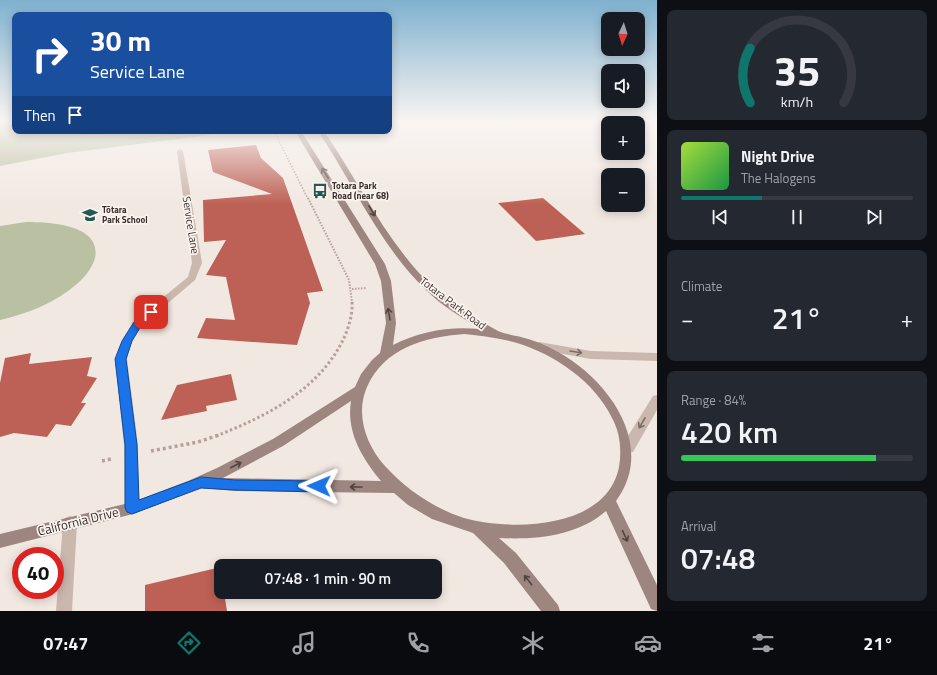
<!DOCTYPE html>
<meta charset="utf-8">
<style>
body{margin:0;font-family:"Titillium Web",sans-serif;background:#242831;color:#f1f3f6;height:100vh;display:flex;flex-direction:column;font-size:15px;white-space:nowrap}
*{box-sizing:border-box;margin:0}
p{font-size:13px;color:#9ea1a6}
.icon{flex:none;width:22px;height:22px;fill:none;stroke:currentColor;stroke-width:2;stroke-linecap:round;stroke-linejoin:round}
.map{position:relative;flex:1;overflow:hidden}
.side{display:flex;flex-direction:column;gap:10px;padding:10px;background:#0d0f14;width:280px}
.side>*{flex:none}
.banner{position:absolute;left:12px;top:12px;width:380px;height:122px;border-radius:8px;box-shadow:0 2px 10px #0003;background:#1a4fa0;color:#fff;overflow:hidden}
.needle{width:26px;rotate:184deg}
.fabs{position:absolute;left:601px;top:12px;display:grid;gap:8px}
.fabs a{display:grid;place-items:center;width:44px;height:44px;border-radius:8px;background:#171b24;box-shadow:0 2px 10px #0003;font-size:20px}
.speed{position:absolute;left:12px;top:547px;display:flex;gap:8px;font-size:20px;font-weight:700;text-align:center}
.speed>*{display:grid;place-content:center;width:52px;height:52px;border-radius:50%;background:#171b24;box-shadow:0 2px 10px #0003;line-height:1}
.speed .limit{border:6px solid #d22;background:#fff;color:#111}
.pin{position:absolute;display:grid;place-items:center;width:34px;height:34px;color:#fff;margin:-17px;border-radius:8px;box-shadow:0 2px 6px #0006}
.me{position:absolute;width:44px;margin:-22px;rotate:271deg;stroke-linejoin:round;filter:drop-shadow(0 0 3px #0008)}
.turn{display:flex;align-items:center;gap:14px;height:84px;padding:0 12px;font-size:18px}
.turn .icon{width:52px;height:52px;stroke-width:2.5}
.turn b{display:block;font-size:28px;line-height:34px}
.then{display:flex;align-items:center;height:38px;padding:0 12px;background:#0003;gap:8px;font-size:15px}
.big{font-size:30px;font-weight:600;line-height:1.1}
.side .card{flex:1;display:flex;flex-direction:column;justify-content:center;gap:6px;min-width:0;padding:0 14px;border-radius:8px;background:#242831}
.side .dial{align-items:center;gap:0}
.dial svg{height:104px;overflow:visible;fill:none;stroke:#363941;stroke-width:7;stroke-linecap:round;text-anchor:middle}
.dial text{fill:#f1f3f6;stroke:none}
.song{display:flex;align-items:center;gap:12px}
.cover{width:48px;height:48px;border-radius:6px;background:linear-gradient(135deg,hsl(80 70% 55%),hsl(140 70% 35%))}
.played{height:4px;border-radius:2px;background:linear-gradient(90deg,#0f766e 35%,#363941 35%)}
.keys{display:flex;justify-content:space-around;direction:ltr}
.heat{display:flex;justify-content:space-between;align-items:center;font-size:22px;direction:ltr}
.charge{height:6px;border-radius:3px;background:linear-gradient(90deg,#34c759 84%,#363941 0)}
.trip{position:absolute;left:214px;top:559px;width:228px;height:40px;border-radius:8px;background:#171b24;box-shadow:0 2px 10px #0003;font-weight:600;line-height:40px;text-align:center}
.tabs{display:flex;height:64px;justify-content:space-around;align-items:center;background:#090b0e;color:#9ea1a6}
.tabs .icon{width:28px;height:28px}
.tabs .on{color:#0f766e}
.tabs b{font-size:18px;color:#f1f3f6}
main{display:flex;flex:1;min-height:0}
.map>svg:first-child{display:block}
</style>
<main>
<div class="map">
<svg width="657" height="611" viewBox="0 0 657 611">
<rect width="100%" height="100%" fill="#f2e8e2"/>
<g fill="#bac0a2">
<path d="M0 120H15V131H242L67 153 0 166Z"/>
<path d="M26 222C48 222 102 224 95 258 92 268 85 277 78 283 57 302 27 314 0 320V226Z"/>
</g>
<g fill="#bd6055">
<path d="M256 145 261 158 283 178 323 291 307 293 310 303 297 345 197 338 206 318 235 320 226 277 206 275 226 240 204 242 203 200 272 194 213 172 208 150Z"/>
<path d="M543 198 585 234 536 241 498 203Z"/>
<path d="M31 353 29 364 92 357 87 376 97 378 81 403H86L71 426 56 424 47 437 14 433 0 437V383L5 358Z"/>
<path d="M231 374 237 400 206 406 207 411 161 420 177 385Z"/>
<path d="M221 567V592H224L227 611H145V585Z"/>
</g>
<g fill="none" stroke-linecap="round" stroke-linejoin="round">
<g stroke="#b5a198" stroke-width="1.5" stroke-dasharray="1.5 1.5" stroke-linecap="butt">
<path d="M274 131 308 199"/>
<path d="M133 139 200 131"/>
</g>
<g stroke="#b5a198" stroke-width="2" stroke-dasharray="1.5 1.5" stroke-linecap="butt">
<path d="M308 198 349 280 352 302"/>
<path d="M352 289 367 288"/>
</g>
<path stroke="#b5a198" stroke-width="3" stroke-dasharray="2.5 2.5" stroke-linecap="butt" d="M216 436C265 417 317 391 342 342 348 330 353 315 352 301"/>
<g stroke="#b5a198" stroke-width="3.5" stroke-dasharray="3 3" stroke-linecap="butt">
<path d="M151 451 198 442 219 435"/>
<path d="M102 461 111 459"/>
</g>
<g fill="#cab7ae" fill-rule="evenodd">
<path d="M109 131H123L70 141 0 157V153L70 137Z"/>
<path d="M180 149 183 151 202 263 195 280 141 326 132 341 127 359 138 445 139 508 137 513 132 514 127 513 125 508 124 445 115 359 122 341 133 322 188 277 192 263 177 151Z"/>
</g>
<g fill="#cab7ae" fill-rule="evenodd">
<path d="M539 342 591 351 657 353V361L591 359 535 349 534 346Z"/>
<path d="M657 395V410L633 452 628 453 623 452 621 448 623 444 653 396Z"/>
<path d="M70 516 75 518 77 523 72 611H56L63 523 65 518Z"/>
</g>
<path fill="#9d867f" fill-rule="evenodd" d="M295 131H301L385 264 391 281 396 323 393 345C420 331 450 326 480 329 461 317 442 306 426 290 380 246 353 183 318 131H324C359 182 387 244 433 287 452 304 476 319 498 331 504 334 514 335 521 337 534 340 546 345 558 352 608 379 657 446 616 501L657 585V611L651 609 606 511C578 536 535 540 499 538L516 553 558 605 560 611H541L504 563 473 533 432 519 408 505 394 493 235 491 201 488 133 514 0 548V534L133 502 188 481 217 468 273 439 355 387 361 374 372 360 380 353 386 323 381 281 375 264ZM464 334C482 336 500 338 517 343 554 354 595 382 612 418 619 431 621 444 620 459 615 529 514 532 464 518 433 508 406 489 385 466 366 445 355 414 367 387 384 348 425 337 464 334ZM351 401C346 432 362 458 381 481L223 478 283 446Z"/>
</g>
<defs><path id="oneway-shaft" d="M-6 0H5M1.5-3L5.5 0L1.5 3" fill="none" stroke-width="1.6" stroke-linecap="round" stroke-linejoin="round"/></defs>
<g stroke="#524441">
<use href="#oneway-shaft" transform="translate(325 173) rotate(-123)"/>
<use href="#oneway-shaft" transform="translate(372 211) rotate(59)"/>
<use href="#oneway-shaft" transform="translate(389 314) rotate(-100)"/>
<use href="#oneway-shaft" transform="translate(236 465) rotate(-27)"/>
<use href="#oneway-shaft" transform="translate(356 487) rotate(-180)"/>
<use href="#oneway-shaft" transform="translate(625 536) rotate(65)"/>
<use href="#oneway-shaft" transform="translate(528 580) rotate(-128)"/>
</g>
<g stroke="#7a6c66">
<use href="#oneway-shaft" transform="translate(576 352) rotate(9)"/>
<use href="#oneway-shaft" transform="translate(642 423) rotate(120)"/>
</g>
<linearGradient id="sky" x2="0" y2="1"><stop stop-color="#7fb1cf"/><stop offset="0.59" stop-color="#f9f5f2"/><stop offset="1" stop-color="#f9f5f2" stop-opacity="0"/></linearGradient>
<rect width="657" height="205" fill="url(#sky)"/>
<path fill="#1a73e8" stroke="#114b97" d="M151 309 156 312 141 326 132 341 126 359 137 445 139 500 201 477 235 480 319 481 323 482 325 486 323 490 319 492 235 490 201 488 132 514 127 512 125 508V445L115 359 122 341 134 322Z"/>
<defs>
<symbol id="bus-bare" viewBox="-9 -9 18 18"><path d="M-5-6H5V4H4V6H2V4H-2V6H-4V4H-5ZM-3.5-4V0h7V-4ZM-3.5 1.2v1.5H-2V1.2ZM2 1.2v1.5H3.5V1.2Z" fill="#245854" stroke="#faf3ee" stroke-width="2.5" paint-order="stroke"/></symbol>
<symbol id="school-bare" viewBox="-9 -9 18 18"><path d="M0-5L7-2L0 1L-7-2ZM-4 1L0 2.5L4 1V4Q0 6-4 4Z" fill="#245854" stroke="#faf3ee" stroke-width="2.5" paint-order="stroke"/></symbol>
</defs>
<g fill-rule="evenodd">
<use href="#bus-bare" x="309" y="180" width="22" height="22"/>
<use href="#school-bare" x="79" y="204" width="22" height="22"/>
</g>
<g text-anchor="middle" stroke-width="3.5" stroke-linejoin="round" paint-order="stroke">
<g font-size="9" font-weight="bold" fill="#392e2c" stroke="#faf3ee" text-anchor="start">
<text x="332" y="189">Totara Park<tspan x="332" dy="10">Road (near 68)</tspan></text>
<text x="102" y="213">Tōtara<tspan x="102" dy="10">Park School</tspan></text>
</g>
<g font-size="11" fill="#392e2c" stroke="#faf3ee">
<text transform="translate(191 225) rotate(81)" y="4">Service Lane</text>
<text transform="translate(453 303) rotate(37)" y="4">Totara Park Road</text>
</g>
<g font-size="13" fill="#392e2c" stroke="#faf3ee">
<text transform="translate(78 521) rotate(-14)" y="5">California Drive</text>
</g>
</g>
</svg>
<div class="fabs">
<a><svg class="needle" viewBox="-14 -14 28 28"><path d="M0-13l5 13h-10z" fill="#e53935"/><path d="M0 13l5-13h-10z" fill="#9ea1a6"/></svg></a>
<a><svg class="icon" aria-label="sound" viewBox="0 0 24 24"><path d="M4 9h4l5-4v14l-5-4H4zM17 9q2 3 0 6"/></svg></a>
<a>+</a>
<a>−</a>
</div>
<div class="speed"><div class="limit">40</div></div>
<div class="pin" style="left:151px;top:312px;background:#d93025"><svg class="icon" aria-label="arrive" viewBox="0 0 24 24"><path d="M6 21V4h12l-3 4 3 4H6"/></svg></div>
<svg class="me" style="left:319px;top:486px" viewBox="-20 -20 40 40"><path d="M0-17L14 15 0 8-14 15z" fill="#1a73e8" stroke="#fff" stroke-width="4"/></svg>
<div class="trip">07:48 · 1 min · 90 m</div>
<div class="banner">
<div class="turn"><svg class="icon" aria-label="right" viewBox="0 0 24 24"><path d="M7 20v-9h11M14 6l5 5-5 5"/></svg><div><b>30 m</b>Service Lane</div></div>
<div class="then">Then<svg class="icon" aria-label="arrive" viewBox="0 0 24 24"><path d="M6 21V4h12l-3 4 3 4H6"/></svg></div>
</div>
</div>
<section class="side">
<div class="card dial"><svg viewBox="0 0 100 80">
<path d="M14 69A42 42 0 1 1 86 69"/>
<path d="M14 69A42 42 0 0 1 14 27" stroke="#0f766e"/>
<text x="50" y="56" font-size="32" font-weight="700">35</text>
<text x="50" y="72" font-size="11">km/h</text>
</svg></div>
<div class="card">
<div class="song"><i class="cover"></i><div><b>Night Drive</b><p>The Halogens</p></div></div>
<div class="played"></div>
<div class="keys"><svg class="icon" aria-label="previous" viewBox="0 0 24 24"><path d="M18 5L8 12l10 7zM5 5v14"/></svg><svg class="icon" aria-label="pause" viewBox="0 0 24 24"><path d="M8 5v14M16 5v14"/></svg><svg class="icon" aria-label="next" viewBox="0 0 24 24"><path d="M6 5l10 7-10 7zM19 5v14"/></svg></div>
</div>
<div class="card"><p>Climate</p>
<div class="heat"><a>−</a><b class="big">21°</b><a>+</a></div>
</div>
<div class="card"><p>Range · 84%</p><b class="big">420 km</b><div class="charge"></div></div>
<div class="card"><p>Arrival</p><b class="big">07:48</b></div>
</section>
</main>
<nav class="tabs">
<b>07:47</b>
<svg class="icon on" aria-label="directions" viewBox="0 0 24 24"><path d="M12 3l9 9-9 9-9-9zM9 14v-3h6M13 9l2 2-2 2"/></svg>
<svg class="icon" aria-label="music" viewBox="0 0 24 24"><path d="M9 18V5l10-2v13"/><circle cx="6" cy="18" r="3"/><circle cx="16" cy="16" r="3"/></svg>
<svg class="icon" aria-label="phone" viewBox="0 0 24 24"><path d="M5 4h4l2 5-3 2q2 4 5 5l2-3 5 2v4C11 20 4 13 5 4z"/></svg>
<svg class="icon" aria-label="climate" viewBox="0 0 24 24"><path d="M12 3v18M4 7l16 10M4 17L20 7"/></svg>
<svg class="icon" aria-label="car" viewBox="0 0 24 24"><path d="M5 17H2v-5l4-1 3-4h7l3 4 3 1v5h-3M9 17h6M6 11h13"/><circle cx="7" cy="17" r="2"/><circle cx="17" cy="17" r="2"/></svg>
<svg class="icon" aria-label="filters" viewBox="0 0 24 24"><path d="M4 7h16M4 17h16"/><circle cx="9" cy="7" r="2"/><circle cx="15" cy="17" r="2"/></svg>
<b>21°</b>
</nav>
